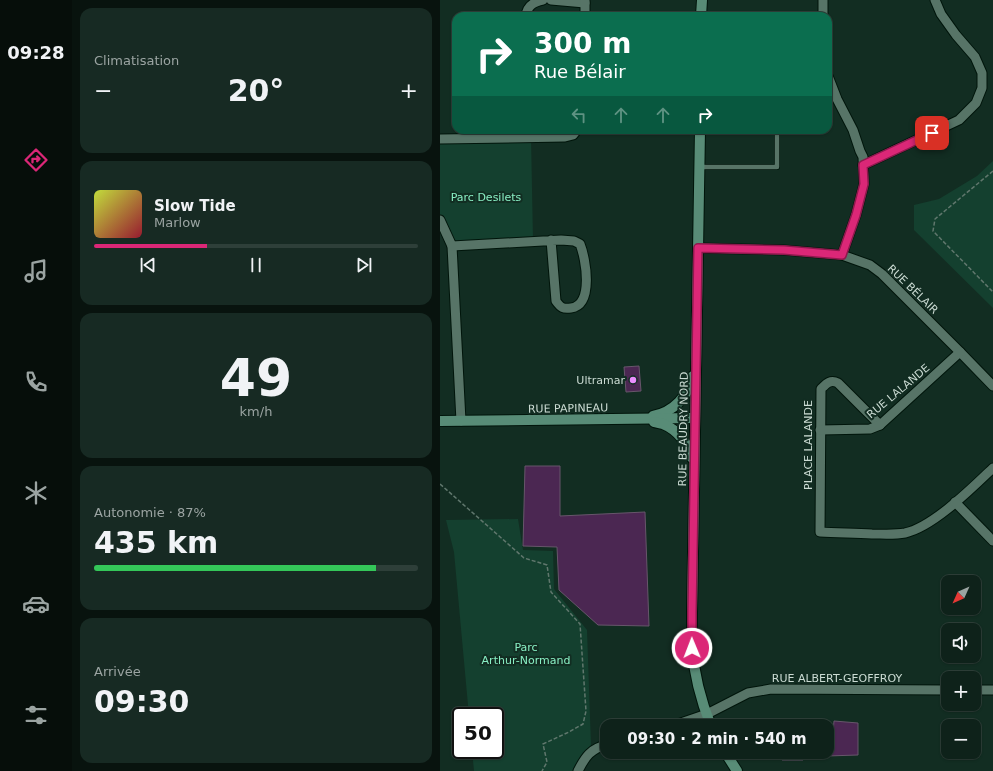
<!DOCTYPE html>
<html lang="fr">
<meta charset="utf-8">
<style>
body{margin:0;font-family:"DejaVu Sans",sans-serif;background:#172a23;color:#f1f3f6;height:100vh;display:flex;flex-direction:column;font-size:15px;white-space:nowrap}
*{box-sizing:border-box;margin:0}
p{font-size:13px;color:#9ba4a2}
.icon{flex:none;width:22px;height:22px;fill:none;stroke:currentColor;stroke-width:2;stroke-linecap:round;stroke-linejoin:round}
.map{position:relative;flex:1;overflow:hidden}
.sheet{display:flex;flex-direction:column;gap:8px;padding:8px;background:#08130e;width:368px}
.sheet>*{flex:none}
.guide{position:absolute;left:12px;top:12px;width:380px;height:122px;border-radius:12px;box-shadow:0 1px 3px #0004,0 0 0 1px #2e3f39;background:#0b6e4f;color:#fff;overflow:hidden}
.needle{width:26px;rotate:225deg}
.buttons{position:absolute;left:501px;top:575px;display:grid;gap:8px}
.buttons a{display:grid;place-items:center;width:40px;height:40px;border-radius:8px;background:#0e221a;box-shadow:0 1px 3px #0004,0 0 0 1px #2e3f39;font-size:20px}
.speed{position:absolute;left:12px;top:707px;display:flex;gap:8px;font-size:20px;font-weight:700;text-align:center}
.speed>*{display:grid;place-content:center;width:52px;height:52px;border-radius:50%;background:#0e221a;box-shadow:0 1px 3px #0004,0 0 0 1px #2e3f39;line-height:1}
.speed .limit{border:2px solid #111;border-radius:6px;background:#fff;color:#111}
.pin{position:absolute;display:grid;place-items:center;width:34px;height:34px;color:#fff;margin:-17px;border-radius:8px;box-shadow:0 2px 6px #0006}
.me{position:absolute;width:44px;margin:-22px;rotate:359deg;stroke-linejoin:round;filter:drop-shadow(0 0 3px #0008)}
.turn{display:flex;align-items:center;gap:14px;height:84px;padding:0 16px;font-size:18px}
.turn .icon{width:52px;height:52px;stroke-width:2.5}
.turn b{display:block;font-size:28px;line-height:34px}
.lanes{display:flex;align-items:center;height:38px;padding:0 16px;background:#0003;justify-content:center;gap:20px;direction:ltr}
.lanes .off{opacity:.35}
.big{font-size:30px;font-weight:700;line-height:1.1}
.sheet .card{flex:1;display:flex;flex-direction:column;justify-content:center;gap:6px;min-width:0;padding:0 14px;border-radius:12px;background:#172a23}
.sheet .dial{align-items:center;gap:0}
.dial b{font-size:52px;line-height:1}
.song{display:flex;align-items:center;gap:12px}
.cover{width:48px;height:48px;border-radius:6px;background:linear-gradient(135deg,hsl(70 70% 55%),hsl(350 70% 35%))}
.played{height:4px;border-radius:2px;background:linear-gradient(90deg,#db2777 35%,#2e3f39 35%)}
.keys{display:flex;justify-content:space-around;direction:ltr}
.heat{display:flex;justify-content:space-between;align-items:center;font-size:22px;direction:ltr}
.charge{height:6px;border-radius:3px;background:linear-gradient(90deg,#34c759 87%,#2e3f39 0)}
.trip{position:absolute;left:160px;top:719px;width:234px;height:40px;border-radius:12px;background:#0e221a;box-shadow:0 1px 3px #0004,0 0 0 1px #2e3f39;font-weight:700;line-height:40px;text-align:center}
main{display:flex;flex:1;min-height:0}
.dock{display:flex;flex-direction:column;width:72px;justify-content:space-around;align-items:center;background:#060e0a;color:#9ba4a2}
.dock .icon{width:28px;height:28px}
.dock .selected{color:#db2777}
.dock b{font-size:18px;color:#f1f3f6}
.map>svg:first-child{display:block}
</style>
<main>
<nav class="dock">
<b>09:28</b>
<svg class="icon selected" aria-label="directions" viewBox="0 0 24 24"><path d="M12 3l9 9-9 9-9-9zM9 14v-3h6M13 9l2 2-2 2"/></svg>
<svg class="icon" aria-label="music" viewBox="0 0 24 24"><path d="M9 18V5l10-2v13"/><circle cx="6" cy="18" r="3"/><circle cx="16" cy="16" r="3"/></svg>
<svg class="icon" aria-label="phone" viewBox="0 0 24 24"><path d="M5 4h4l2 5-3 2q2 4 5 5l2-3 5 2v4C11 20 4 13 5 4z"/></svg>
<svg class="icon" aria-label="climate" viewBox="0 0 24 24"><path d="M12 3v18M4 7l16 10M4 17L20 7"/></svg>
<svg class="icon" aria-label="car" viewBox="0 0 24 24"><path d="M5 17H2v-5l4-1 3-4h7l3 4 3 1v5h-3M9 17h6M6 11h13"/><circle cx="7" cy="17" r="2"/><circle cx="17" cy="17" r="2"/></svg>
<svg class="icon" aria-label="filters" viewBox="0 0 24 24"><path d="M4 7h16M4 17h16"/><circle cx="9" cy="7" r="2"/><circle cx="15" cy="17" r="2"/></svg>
</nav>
<section class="sheet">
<div class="card"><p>Climatisation</p>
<div class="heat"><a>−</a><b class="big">20°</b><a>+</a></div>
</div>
<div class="card">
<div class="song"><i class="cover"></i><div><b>Slow Tide</b><p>Marlow</p></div></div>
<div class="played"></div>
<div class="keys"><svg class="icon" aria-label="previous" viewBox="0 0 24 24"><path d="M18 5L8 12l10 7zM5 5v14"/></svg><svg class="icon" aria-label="pause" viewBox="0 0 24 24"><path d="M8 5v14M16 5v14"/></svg><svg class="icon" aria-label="next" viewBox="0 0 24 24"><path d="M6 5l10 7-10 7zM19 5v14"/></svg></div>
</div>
<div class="card dial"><b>49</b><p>km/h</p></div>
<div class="card"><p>Autonomie · 87%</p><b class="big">435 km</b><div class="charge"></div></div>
<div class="card"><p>Arrivée</p><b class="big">09:30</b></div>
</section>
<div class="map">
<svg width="553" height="771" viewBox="0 0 553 771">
<rect width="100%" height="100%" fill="#122d22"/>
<g fill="#14402f">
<path d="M91 137 93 241 12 246 0 220V139Z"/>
<path d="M553 161V308L474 230V205L499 199 537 176Z"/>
<path d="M78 519 83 550 113 551 114 589 147 630 151 746 139 771H34L32 750H55V716H29L14 552 6 520Z"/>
</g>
<g fill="#4b2752" stroke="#67566b">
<path d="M199 366 201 391 186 392 184 367Z"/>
<path d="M85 466H120V516L205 512 209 626 158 625 119 590 117 547 83 546Z"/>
<path d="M394 721 418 723V755L387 756V733H393Z"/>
<path d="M335 752H363V760H342Z"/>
</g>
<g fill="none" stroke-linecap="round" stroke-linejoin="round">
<defs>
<path id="lane" d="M259 167H337V130"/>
<g id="street">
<path d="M111 0 145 3"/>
<path d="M383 0V16"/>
<path d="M86 16C87 6 93 2 103 0"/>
<path d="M145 16V0"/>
<path d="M388 76 397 99 413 130 420 151 423 157 424 184 416 215 402 255"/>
<path d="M0 139 125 137 133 135 137 130"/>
<path d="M423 165 519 120 536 103 542 88V73L535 57 516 35 501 14 495 0"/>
<path d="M0 220 12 246 21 421"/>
<path d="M12 246 121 240 134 241 140 244C146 259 154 305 131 308 123 309 121 308 116 301L111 240"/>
<path d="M258 248 344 250 402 255 430 265 442 274 520 352 553 386"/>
<path d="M440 425 398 383C390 379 386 384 381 389L380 532C397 533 414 533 432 534 443 534 454 535 465 533 493 527 532 488 553 468"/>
<path d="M380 430 430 429 440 425 520 352"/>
<path d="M515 502 553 541"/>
<path d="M534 690H553"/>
<path d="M232 726 267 714 308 693 331 689 508 690"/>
<path d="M138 771C145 757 151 748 167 745"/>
</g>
<g id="secondary">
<path d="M261 16 262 0"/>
<path d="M260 130 252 613C252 624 252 636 252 647 254 674 261 701 271 726"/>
<path d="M213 416C234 412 248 396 253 376"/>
<path d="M0 421 255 418"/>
<path d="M214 422C217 423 220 423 223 424 238 430 248 444 252 458"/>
<path d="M285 752 297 771"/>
</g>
</defs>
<use href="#lane" stroke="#00150b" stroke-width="6"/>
<use href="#street" stroke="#00150b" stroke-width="11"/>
<use href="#secondary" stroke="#00150b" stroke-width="12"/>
<g stroke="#60776d" stroke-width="1.5" stroke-dasharray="4 2" stroke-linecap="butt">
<path d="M553 171 495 219 493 231 553 292"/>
<path d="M0 484 84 558 107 565 111 592 140 624 146 711 143 724 129 732 103 744 107 762 102 771"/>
</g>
<use href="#lane" stroke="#577467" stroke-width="4.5"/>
<use href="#street" stroke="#577467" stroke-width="9"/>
<use href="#secondary" stroke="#588c77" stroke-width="10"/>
</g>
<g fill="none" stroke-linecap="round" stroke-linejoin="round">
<defs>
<path id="route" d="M252 648V613L258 248 344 250 402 255 416 215 424 184 423 165 492 133"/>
</defs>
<use href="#route" stroke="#8e194d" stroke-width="10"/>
<use href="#route" stroke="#db2777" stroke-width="7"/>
</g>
<circle fill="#ea8dfd" stroke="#122d22" stroke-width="1.5" cx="193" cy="380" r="4"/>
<g text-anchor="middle" stroke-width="4" stroke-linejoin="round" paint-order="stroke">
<g font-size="11" fill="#88eec3" stroke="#122d22">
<text x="46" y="201">Parc Desilets</text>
<text x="86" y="651">Parc<tspan x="86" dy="13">Arthur-Normand</tspan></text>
</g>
<g font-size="11" fill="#cbdbd3" stroke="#122d22">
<text transform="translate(473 289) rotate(44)" y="4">RUE BÉLAIR</text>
<text transform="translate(458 391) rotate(-40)" y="4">RUE LALANDE</text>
<text transform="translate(128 408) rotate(-1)" y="4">RUE PAPINEAU</text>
<text transform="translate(243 429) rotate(-89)" y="4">RUE BEAUDRY NORD</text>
<text transform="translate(368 445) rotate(-90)" y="4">PLACE LALANDE</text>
<text x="397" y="682">RUE ALBERT-GEOFFROY</text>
</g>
<g font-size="11" fill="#cbdbd3" stroke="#122d22" text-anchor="end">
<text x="185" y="384">Ultramar</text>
</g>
</g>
</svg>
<div class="buttons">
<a><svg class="needle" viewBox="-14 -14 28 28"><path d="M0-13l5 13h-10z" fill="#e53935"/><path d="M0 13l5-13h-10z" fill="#9ba4a2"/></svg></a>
<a><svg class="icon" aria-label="sound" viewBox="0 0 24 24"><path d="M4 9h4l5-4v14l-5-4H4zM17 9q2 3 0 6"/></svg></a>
<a>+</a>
<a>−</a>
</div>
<div class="speed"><div class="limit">50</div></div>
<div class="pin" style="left:492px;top:133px;background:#d93025"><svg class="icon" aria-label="arrive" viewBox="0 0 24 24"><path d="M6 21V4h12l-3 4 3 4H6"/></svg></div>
<svg class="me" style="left:252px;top:648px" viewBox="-20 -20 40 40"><circle r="17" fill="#db2777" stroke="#fff" stroke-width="3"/><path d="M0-11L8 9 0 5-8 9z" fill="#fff"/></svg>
<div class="trip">09:30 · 2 min · 540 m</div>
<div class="guide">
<div class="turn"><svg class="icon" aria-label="right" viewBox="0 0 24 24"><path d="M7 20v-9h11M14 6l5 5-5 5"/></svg><div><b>300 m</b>Rue Bélair</div></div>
<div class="lanes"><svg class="icon off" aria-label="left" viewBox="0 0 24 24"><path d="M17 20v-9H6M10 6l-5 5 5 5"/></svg><svg class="icon off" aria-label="ahead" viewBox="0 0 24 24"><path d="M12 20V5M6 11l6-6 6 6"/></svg><svg class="icon off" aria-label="ahead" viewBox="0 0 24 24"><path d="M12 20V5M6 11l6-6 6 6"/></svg><svg class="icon" aria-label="right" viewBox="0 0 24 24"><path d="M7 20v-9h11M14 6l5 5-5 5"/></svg></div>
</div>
</div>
</main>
